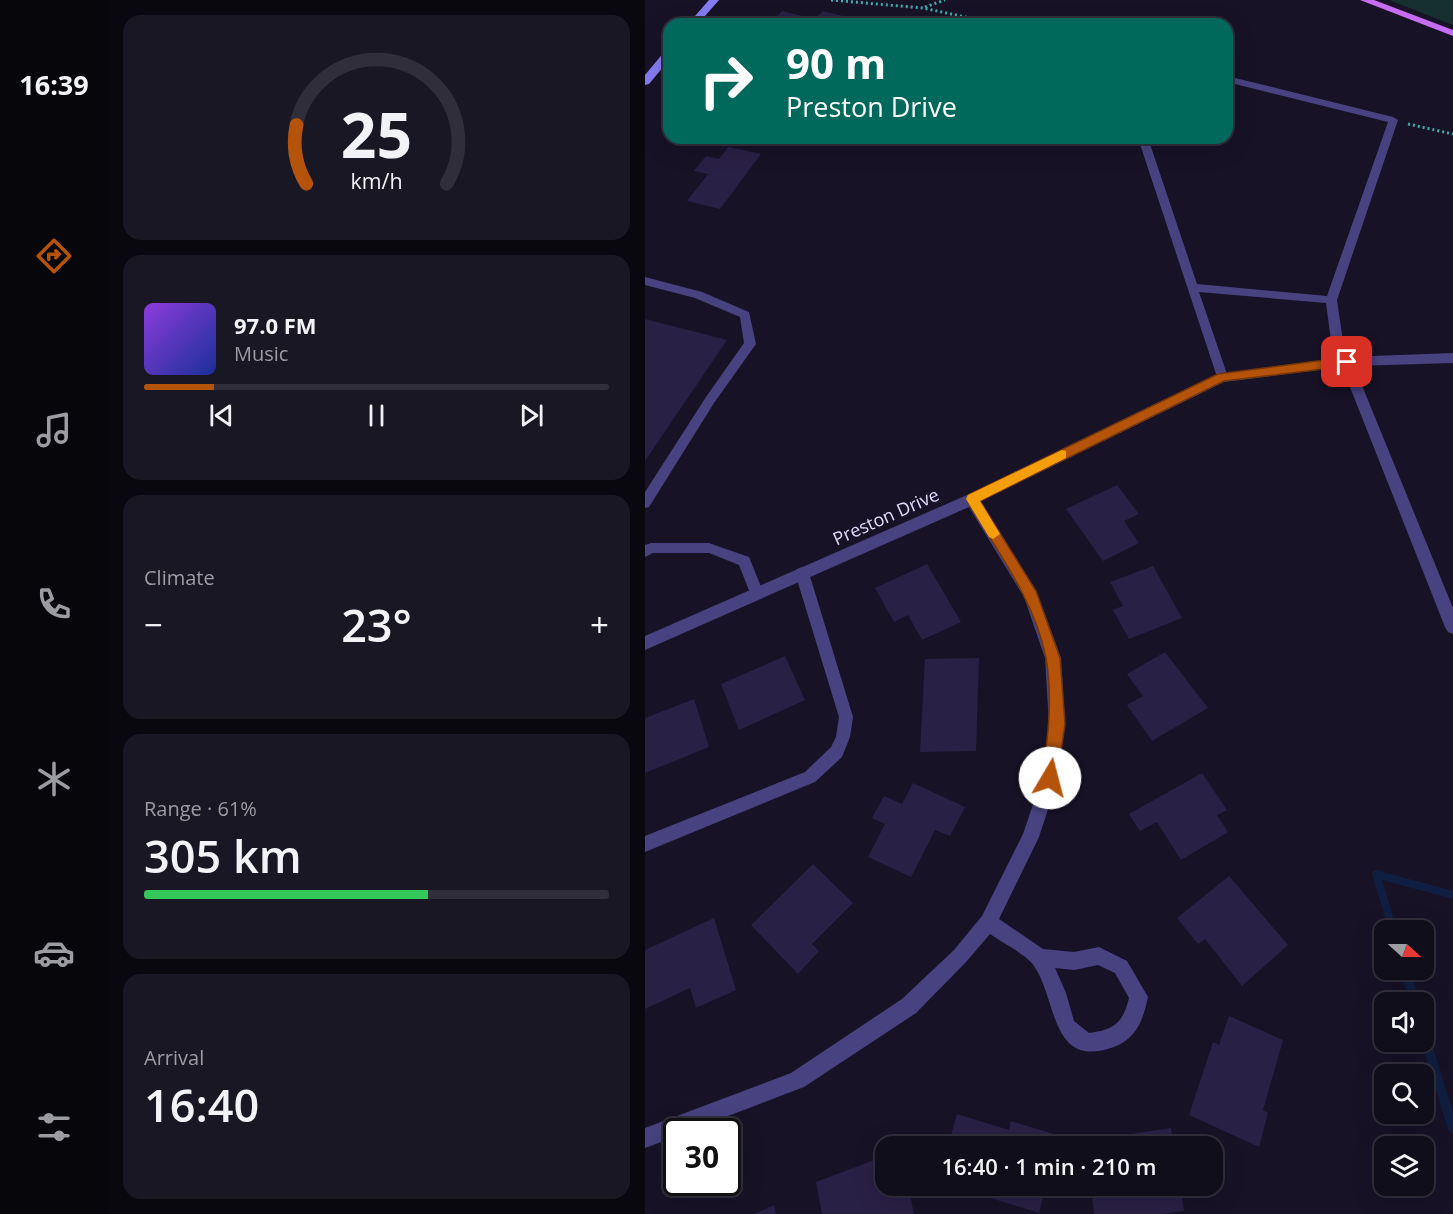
<!DOCTYPE html>
<meta charset="utf-8">
<style>
body{margin:0;font-family:"Open Sans",sans-serif;background:#1a1725;color:#f1f3f6;height:100vh;display:flex;flex-direction:column;font-size:22px;white-space:nowrap}
*{box-sizing:border-box;margin:0}
p{font-size:20px;color:#9c9ca3}
.icon{flex:none;width:33px;height:33px;fill:none;stroke:currentColor;stroke-width:2;stroke-linecap:round;stroke-linejoin:round}
.map{position:relative;flex:1;overflow:hidden}
.side{display:flex;flex-direction:column;gap:15px;padding:15px;background:#09080f;width:537px}
.side>*{flex:none}
.guide{position:absolute;left:18px;top:18px;width:570px;height:126px;border-radius:18px;box-shadow:0 6px 24px #0002,0 0 0 2px #302e3b;background:#00695c;color:#fff;overflow:hidden}
.needle{width:39px;rotate:111deg}
.controls{position:absolute;left:729px;top:920px;display:grid;gap:12px}
.controls a{display:grid;place-items:center;width:60px;height:60px;border-radius:12px;background:#110e1c;box-shadow:0 6px 24px #0002,0 0 0 2px #302e3b;font-size:30px}
.speed{position:absolute;left:18px;top:1118px;display:flex;gap:12px;font-size:30px;font-weight:700;text-align:center}
.speed>*{display:grid;place-content:center;width:78px;height:78px;border-radius:50%;background:#110e1c;box-shadow:0 6px 24px #0002,0 0 0 2px #302e3b;line-height:1}
.speed .limit{border:3px solid #111;border-radius:9px;background:#fff;color:#111}
.pin{position:absolute;display:grid;place-items:center;width:51px;height:51px;color:#fff;margin:-26px;border-radius:12px;box-shadow:0 3px 9px #0006}
.me{position:absolute;width:66px;margin:-33px;rotate:8deg;stroke-linejoin:round;filter:drop-shadow(0 0 4px #0008)}
.turn{display:flex;align-items:center;gap:21px;height:126px;padding:0 24px;font-size:27px}
.turn .icon{width:78px;height:78px;stroke-width:2.5}
.turn b{display:block;font-size:42px;line-height:51px}
.big{font-size:45px;font-weight:600;line-height:1.1}
.side .tile{flex:1;display:flex;flex-direction:column;justify-content:center;gap:9px;min-width:0;padding:0 21px;border-radius:18px;background:#1a1725}
.side .dial{align-items:center;gap:0}
.dial svg{height:156px;overflow:visible;fill:none;stroke:#302e3b;stroke-width:7;stroke-linecap:round;text-anchor:middle}
.dial text{fill:#f1f3f6;stroke:none}
.song{display:flex;align-items:center;gap:18px}
.cover{width:72px;height:72px;border-radius:9px;background:linear-gradient(135deg,hsl(270 70% 55%),hsl(230 70% 35%))}
.played{height:6px;border-radius:3px;background:linear-gradient(90deg,#b45309 15%,#302e3b 15%)}
.keys{display:flex;justify-content:space-around;direction:ltr}
.heat{display:flex;justify-content:space-between;align-items:center;font-size:33px;direction:ltr}
.charge{height:9px;border-radius:4px;background:linear-gradient(90deg,#34c759 61%,#302e3b 0)}
.trip{position:absolute;left:230px;top:1136px;width:348px;height:60px;border-radius:18px;background:#110e1c;box-shadow:0 6px 24px #0002,0 0 0 2px #302e3b;font-weight:600;line-height:60px;text-align:center}
main{display:flex;flex:1;min-height:0}
.dock{display:flex;flex-direction:column;width:108px;justify-content:space-around;align-items:center;background:#07060b;color:#9c9ca3}
.dock .icon{width:42px;height:42px}
.dock .current{color:#b45309}
.dock b{font-size:27px;color:#f1f3f6}
.map>svg:first-child{display:block}
</style>
<main>
<nav class="dock">
<b>16:39</b>
<svg class="icon current" aria-label="directions" viewBox="0 0 24 24"><path d="M12 3l9 9-9 9-9-9zM9 14v-3h6M13 9l2 2-2 2"/></svg>
<svg class="icon" aria-label="music" viewBox="0 0 24 24"><path d="M9 18V5l10-2v13"/><circle cx="6" cy="18" r="3"/><circle cx="16" cy="16" r="3"/></svg>
<svg class="icon" aria-label="phone" viewBox="0 0 24 24"><path d="M5 4h4l2 5-3 2q2 4 5 5l2-3 5 2v4C11 20 4 13 5 4z"/></svg>
<svg class="icon" aria-label="climate" viewBox="0 0 24 24"><path d="M12 3v18M4 7l16 10M4 17L20 7"/></svg>
<svg class="icon" aria-label="car" viewBox="0 0 24 24"><path d="M5 17H2v-5l4-1 3-4h7l3 4 3 1v5h-3M9 17h6M6 11h13"/><circle cx="7" cy="17" r="2"/><circle cx="17" cy="17" r="2"/></svg>
<svg class="icon" aria-label="filters" viewBox="0 0 24 24"><path d="M4 7h16M4 17h16"/><circle cx="9" cy="7" r="2"/><circle cx="15" cy="17" r="2"/></svg>
</nav>
<section class="side">
<div class="tile dial"><svg viewBox="0 0 100 80">
<path d="M14 69A42 42 0 1 1 86 69"/>
<path d="M14 69A42 42 0 0 1 9 39" stroke="#b45309"/>
<text x="50" y="56" font-size="32" font-weight="700">25</text>
<text x="50" y="72" font-size="11">km/h</text>
</svg></div>
<div class="tile">
<div class="song"><i class="cover"></i><div><b>97.0 FM</b><p>Music</p></div></div>
<div class="played"></div>
<div class="keys"><svg class="icon" aria-label="previous" viewBox="0 0 24 24"><path d="M18 5L8 12l10 7zM5 5v14"/></svg><svg class="icon" aria-label="pause" viewBox="0 0 24 24"><path d="M8 5v14M16 5v14"/></svg><svg class="icon" aria-label="next" viewBox="0 0 24 24"><path d="M6 5l10 7-10 7zM19 5v14"/></svg></div>
</div>
<div class="tile"><p>Climate</p>
<div class="heat"><a>−</a><b class="big">23°</b><a>+</a></div>
</div>
<div class="tile"><p>Range · 61%</p><b class="big">305 km</b><div class="charge"></div></div>
<div class="tile"><p>Arrival</p><b class="big">16:40</b></div>
</section>
<div class="map">
<svg width="808" height="1214" viewBox="0 0 808 1214">
<rect width="100%" height="100%" fill="#171226"/>
<path fill="#162f2f" d="M744 0H808V25Z"/>
<g fill="none" stroke-linecap="round" stroke-linejoin="round">
<g fill="#101f41" fill-rule="evenodd">
<path d="M731 870 808 891V899L737 880 752 930H744L727 874 728 871Z"/>
<path d="M755 969H765L775 1002H765Z"/>
<path d="M778 1027 781 1028 783 1031 808 1113V1134L805 1132 803 1129 776 1041H778Z"/>
</g>
</g>
<g fill="#292045">
<path d="M137 11 170 19 178 11 230 24H126Z"/>
<path d="M83 147 116 154 75 209 42 201 63 174 49 171 61 156 74 159Z"/>
<path d="M0 319 82 340 0 461Z"/>
<path d="M472 485 494 514 479 521 494 543 458 561 421 509Z"/>
<path d="M282 564 316 622 277 640 263 615 249 622 230 588Z"/>
<path d="M508 566 537 618 484 639 468 610 478 606 465 582Z"/>
<path d="M520 652 563 708 507 741 482 705 498 696 482 674Z"/>
<path d="M140 656 160 700 94 730 76 684Z"/>
<path d="M334 658 331 751 275 752 280 659Z"/>
<path d="M49 699 64 747 0 773V718Z"/>
<path d="M557 773 582 810 572 815 583 832 536 860 512 822 495 831 484 814Z"/>
<path d="M268 783 320 807 305 836 290 830 266 877 223 857 240 824 227 818 239 796 257 804Z"/>
<path d="M168 864 208 903 167 944 174 951 153 974 106 925Z"/>
<path d="M584 876 643 945 597 986 560 939 553 944 532 918Z"/>
<path d="M69 918 91 990 51 1008 45 988 0 1009V950Z"/>
<path d="M584 1016 638 1040 618 1110 623 1113 614 1147 544 1115 568 1042 574 1045Z"/>
<path d="M312 1114 364 1130 366 1121 412 1135 410 1146H303Z"/>
<path d="M526 1128 529 1146H488L486 1134Z"/>
<path d="M240 1156V1185H263L269 1214H177L171 1182Z"/>
<path d="M312 1185H401L394 1213 311 1187Z"/>
<path d="M446 1185H535L539 1211 516 1214H449Z"/>
<path d="M129 1205 131 1214H109Z"/>
</g>
<g fill="none" stroke-linecap="round" stroke-linejoin="round">
<g stroke="#3caead" stroke-width="3" stroke-dasharray="2 3" stroke-linecap="butt">
<path d="M186 0 278 8 353 24"/>
<path d="M280 7 300 0"/>
<path d="M763 124 808 134"/>
</g>
<g fill="#484280" fill-rule="evenodd">
<path d="M582 76 748 117 753 120 692 300 699 348 707 362 705 365H697L687 348 681 303 554 292 583 377 581 380H573L493 138H503L552 284 682 296 743 122 582 82Z"/>
<path d="M0 277 57 292 104 312 111 344 69 403 4 507 0 508V492L61 397 99 343 95 317 50 298 0 285Z"/>
<path d="M6 543H64L104 557 119 594 117 598H107L94 565 64 553H8L0 557V545Z"/>
<path d="M157 567 162 569 164 573 208 717 205 737 197 757 170 782 0 852V836L160 772 186 747 191 737 194 717 150 573 152 569Z"/>
</g>
<path fill="#484280" fill-rule="evenodd" d="M808 353V363L709 366 808 608V634L803 632 800 627 697 367 579 382 336 501 393 595 416 658 420 724 413 778 394 837 354 919 398 949 429 952 454 947 482 961 503 997C498 1020 492 1038 469 1047 405 1070 413 1001 389 966 382 955 356 942 345 934L321 962 271 1013 159 1087 44 1131H32V1136L0 1148V1128L146 1073 257 999 309 950 337 916 378 834 397 778 404 724 400 658 379 597 324 507 0 650V636L322 495 572 374 701 357ZM453 965 470 973 484 998C478 1023 469 1030 444 1033L429 1021 421 993 410 968 429 970Z"/>
<g fill="#857bf2" fill-rule="evenodd">
<path d="M64 0H74L53 24H43Z"/>
<path d="M24 50V60L4 84 0 85V75L20 51Z"/>
</g>
<path fill="#c66cf0" fill-rule="evenodd" d="M715 0H729L808 30V36Z"/>
</g>
<path fill="#b45309" stroke="#753606" stroke-width="1.5" d="M702 357 707 362 702 366 579 381 335 501 391 591 415 658 420 724 412 778 410 783H399L397 778C403 738 408 698 401 658 390 601 352 551 323 502V495L573 374Z"/>
<path fill="#f59e0b" d="M417 450 421 451V458L335 501 355 534 348 539 344 537 321 499 323 495Z"/>
<g text-anchor="middle" stroke-width="6" stroke-linejoin="round" paint-order="stroke">
<g font-size="18" fill="#e0dafb" stroke="#171226">
<text transform="translate(241 517) rotate(-24)" y="6">Preston Drive</text>
</g>
</g>
</svg>
<div class="controls">
<a><svg class="needle" viewBox="-14 -14 28 28"><path d="M0-13l5 13h-10z" fill="#e53935"/><path d="M0 13l5-13h-10z" fill="#9c9ca3"/></svg></a>
<a><svg class="icon" aria-label="sound" viewBox="0 0 24 24"><path d="M4 9h4l5-4v14l-5-4H4zM17 9q2 3 0 6"/></svg></a>
<a><svg class="icon" aria-label="search" viewBox="0 0 24 24"><circle cx="10" cy="10" r="6"/><path d="M15 15l6 6"/></svg></a>
<a><svg class="icon" aria-label="layers" viewBox="0 0 24 24"><path d="M12 4l9 5-9 5-9-5zM3 14l9 5 9-5"/></svg></a>
</div>
<div class="speed"><div class="limit">30</div></div>
<div class="pin" style="left:702px;top:362px;background:#d93025"><svg class="icon" aria-label="arrive" viewBox="0 0 24 24"><path d="M6 21V4h12l-3 4 3 4H6"/></svg></div>
<svg class="me" style="left:405px;top:778px" viewBox="-20 -20 40 40"><circle r="19" fill="#fff"/><path d="M0-13L10 11 0 6-10 11z" fill="#b45309"/></svg>
<div class="trip">16:40 · 1 min · 210 m</div>
<div class="guide">
<div class="turn"><svg class="icon" aria-label="right" viewBox="0 0 24 24"><path d="M7 20v-9h11M14 6l5 5-5 5"/></svg><div><b>90 m</b>Preston Drive</div></div>
</div>
</div>
</main>
